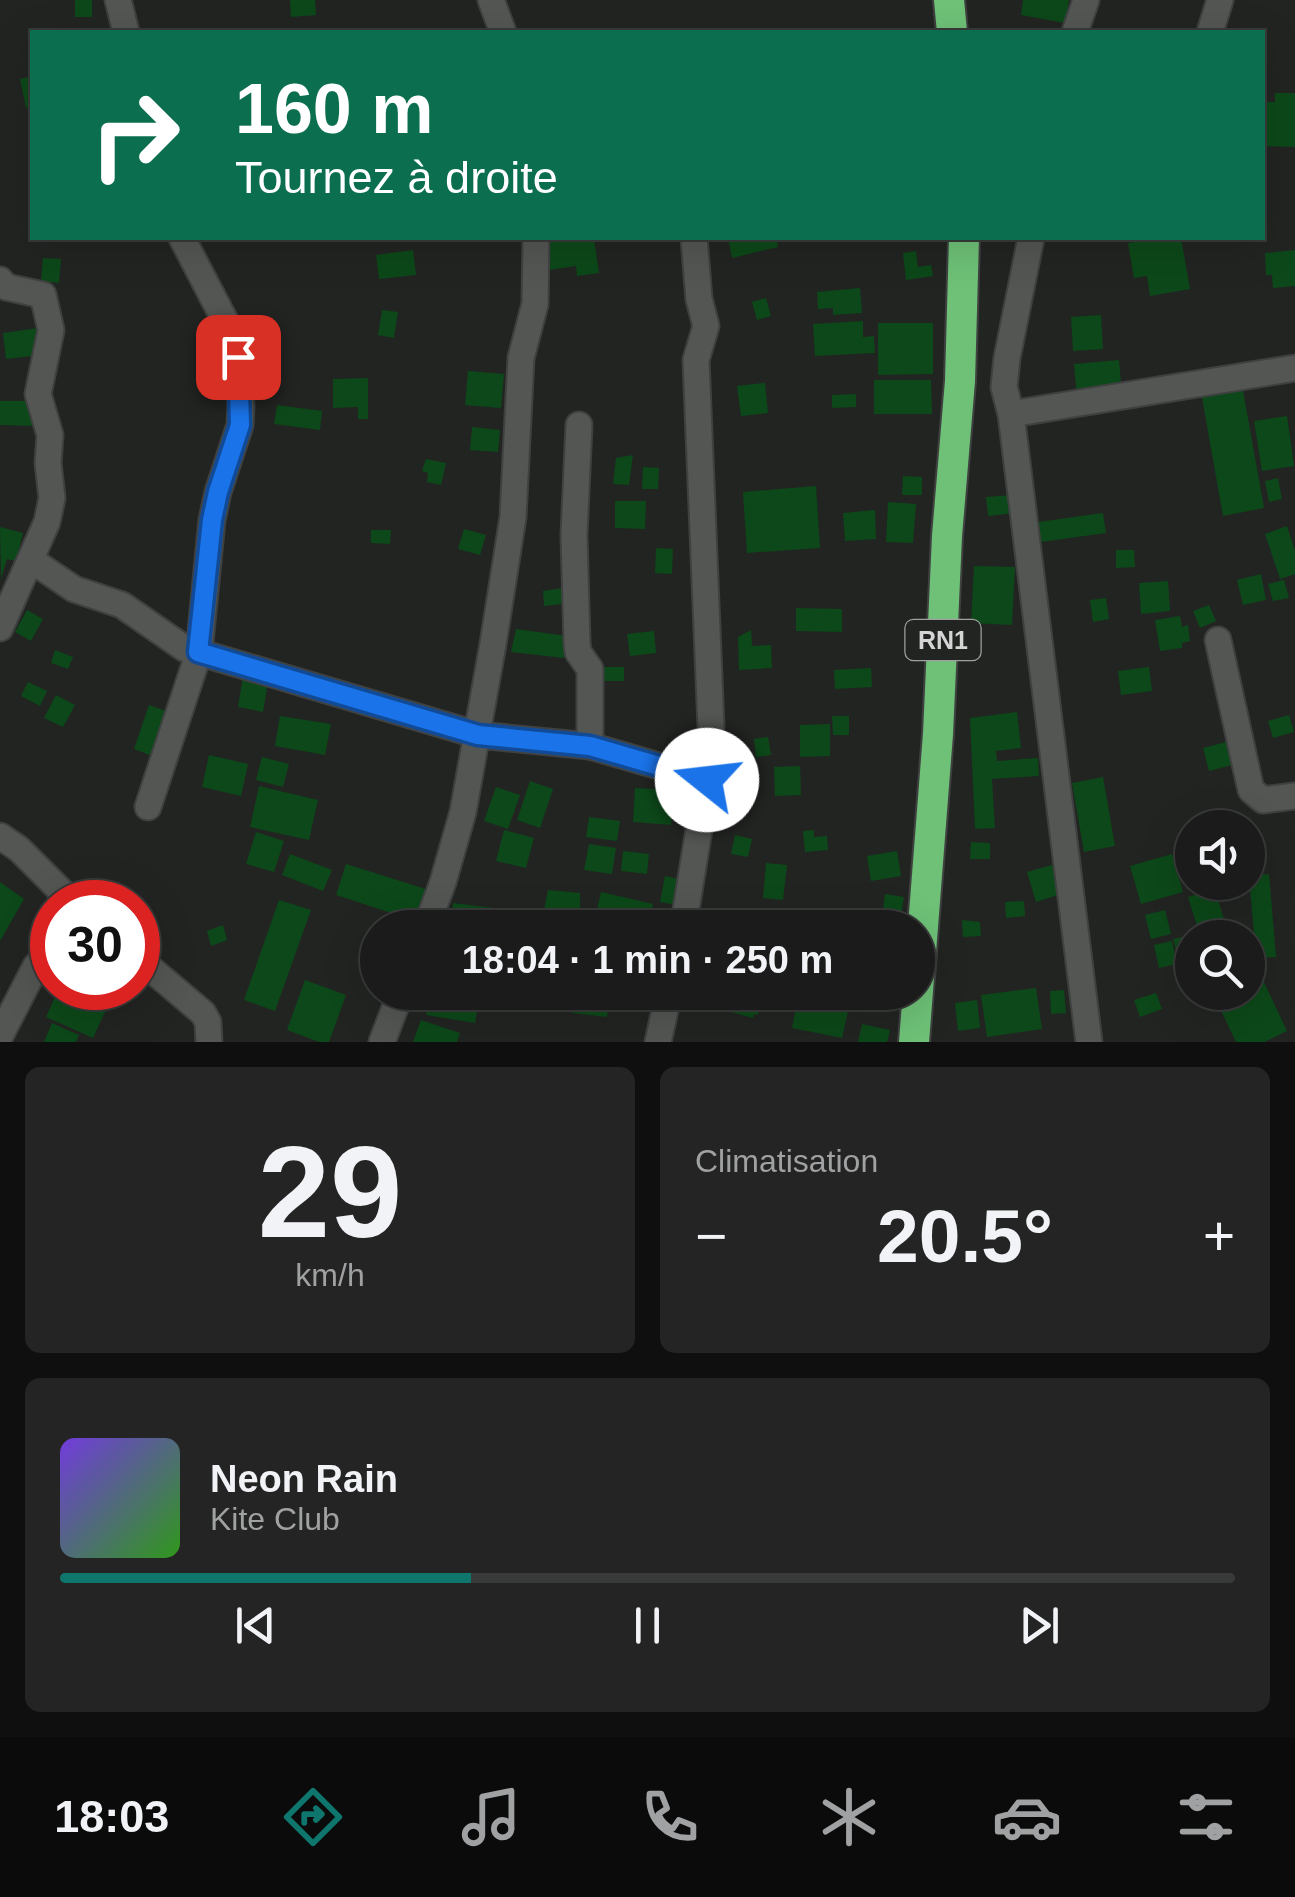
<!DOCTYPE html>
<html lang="fr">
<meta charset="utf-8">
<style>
body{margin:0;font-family:Helvetica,sans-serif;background:#232423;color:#f1f3f6;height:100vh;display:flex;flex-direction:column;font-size:38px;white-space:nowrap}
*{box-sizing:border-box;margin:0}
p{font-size:32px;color:#9fa1a2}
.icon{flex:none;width:55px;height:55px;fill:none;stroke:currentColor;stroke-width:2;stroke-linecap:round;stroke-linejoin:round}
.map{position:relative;height:1042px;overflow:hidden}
.side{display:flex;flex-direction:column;gap:25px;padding:25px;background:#0e0f0e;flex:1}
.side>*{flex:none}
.top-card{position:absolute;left:30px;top:30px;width:1235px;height:210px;border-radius:0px;box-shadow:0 10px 40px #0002,0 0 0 2px #383939;background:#0b6e4f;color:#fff;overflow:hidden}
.fabs{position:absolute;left:1175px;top:810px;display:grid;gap:20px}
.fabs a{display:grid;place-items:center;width:90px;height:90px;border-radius:50%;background:#1a1b1a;box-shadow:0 10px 40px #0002,0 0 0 2px #383939;font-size:50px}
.speed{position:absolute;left:30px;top:880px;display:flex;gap:20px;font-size:50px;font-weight:700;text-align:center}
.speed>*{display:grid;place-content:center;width:130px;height:130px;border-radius:50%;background:#1a1b1a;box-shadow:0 10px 40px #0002,0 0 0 2px #383939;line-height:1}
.speed .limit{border:15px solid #d22;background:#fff;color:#111}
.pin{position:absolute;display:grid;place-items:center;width:85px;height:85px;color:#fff;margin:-42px;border-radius:20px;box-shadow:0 5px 15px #0006}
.me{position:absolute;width:110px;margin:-55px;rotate:286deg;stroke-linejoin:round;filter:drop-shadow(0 0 8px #0008)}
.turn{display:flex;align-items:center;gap:35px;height:210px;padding:0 40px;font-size:45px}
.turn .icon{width:130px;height:130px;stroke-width:2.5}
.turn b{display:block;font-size:70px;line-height:85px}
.big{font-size:75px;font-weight:600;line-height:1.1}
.side .card{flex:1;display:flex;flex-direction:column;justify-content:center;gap:15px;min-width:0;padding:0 35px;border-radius:15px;background:#232423}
.side .dial{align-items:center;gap:0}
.dial b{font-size:130px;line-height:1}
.song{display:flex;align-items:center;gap:30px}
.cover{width:120px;height:120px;border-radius:15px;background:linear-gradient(135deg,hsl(260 70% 55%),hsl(110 70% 35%))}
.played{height:10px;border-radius:5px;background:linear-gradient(90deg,#0f766e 35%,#383939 35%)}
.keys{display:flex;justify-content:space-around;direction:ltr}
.heat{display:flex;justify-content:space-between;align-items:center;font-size:55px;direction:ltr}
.side .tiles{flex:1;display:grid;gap:25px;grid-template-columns:1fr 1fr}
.card:last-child{grid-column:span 2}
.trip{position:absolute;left:360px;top:910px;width:575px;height:100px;border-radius:50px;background:#1a1b1a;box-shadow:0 10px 40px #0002,0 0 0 2px #383939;font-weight:600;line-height:100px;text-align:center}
.dock{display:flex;height:160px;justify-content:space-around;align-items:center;background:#0a0b0a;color:#9fa1a2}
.dock .icon{width:70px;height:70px}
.dock .active{color:#0f766e}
.dock b{font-size:45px;color:#f1f3f6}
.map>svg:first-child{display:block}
</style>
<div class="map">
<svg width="1295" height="1042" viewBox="0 0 1295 1042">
<rect width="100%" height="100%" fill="#222422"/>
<g fill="#0c4819">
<rect x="75" y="0" width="17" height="17"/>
<path d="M290 0H315L316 15 291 17Z"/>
<path d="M1023 0H1069L1065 23 1021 15Z"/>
<path d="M32 76V106L26 108 20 79Z"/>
<path d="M1275 93H1295V147L1263 146 1264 102H1275Z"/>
<path d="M545 238H594L599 273 577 276 576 266 549 270Z"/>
<path d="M728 238H776L778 247 732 258Z"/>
<path d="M1160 238H1181L1190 289 1150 296 1147 276 1134 278 1128 243Z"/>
<path d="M413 250 416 275 379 279 376 255Z"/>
<path d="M1295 250V286L1273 288 1272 275H1266L1265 253Z"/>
<path d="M916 251 918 267 931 265 933 276 906 280 903 253Z"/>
<path d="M43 258 61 259 59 283 41 281Z"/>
<path d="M860 288 862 313 833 315V308L818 309 817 292Z"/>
<path d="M766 298 771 316 757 320 752 302Z"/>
<path d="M382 310 398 312 394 338 378 335Z"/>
<path d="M1101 315 1103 349 1073 351 1071 317Z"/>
<path d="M863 321V337L874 336 875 353 815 356 813 324Z"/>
<path d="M878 323H933V374L878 375Z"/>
<path d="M38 328 41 355 6 359 3 333Z"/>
<path d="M1119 360 1122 394 1077 399 1074 364Z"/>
<path d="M468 371 504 374 501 408 465 405Z"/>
<path d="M368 378V419H358V407L333 408V379Z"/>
<path d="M874 380H931L932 414H874Z"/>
<path d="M765 383 768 413 741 416 737 386Z"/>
<path d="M1242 385 1264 508 1223 516 1201 392Z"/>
<path d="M856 394V407L832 408V395Z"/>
<path d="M0 401H36L35 426 0 425Z"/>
<path d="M277 405 322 411 320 430 274 424Z"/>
<path d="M1287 416 1294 466 1262 471 1254 421Z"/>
<path d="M472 427 500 430 498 452 470 450Z"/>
<path d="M633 455 629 485 613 484 616 458Z"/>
<path d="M426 459 446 463 441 485 427 482 428 473 422 471Z"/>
<path d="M643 467 659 468 658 489H642Z"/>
<path d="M903 476 922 477V495H902Z"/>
<path d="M1278 478 1282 499 1269 502 1265 481Z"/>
<path d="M816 486 820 548 747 553 743 492Z"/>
<path d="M1013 495 1015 513 988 516 986 497Z"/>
<path d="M615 501H646L645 529 615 528Z"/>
<path d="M888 502 916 504 913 543 886 542Z"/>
<path d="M875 510 876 539 845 541 843 513Z"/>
<path d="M1103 513 1106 533 1041 542 1038 522Z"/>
<path d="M1287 526 1295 551V574L1280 579 1265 534Z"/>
<path d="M0 527 23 533 16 561 7 559 1 579Z"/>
<path d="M464 529 486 535 480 555 458 549Z"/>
<path d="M371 530H391L390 544 371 543Z"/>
<path d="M656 548 673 549 672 574 655 573Z"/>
<path d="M1116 550H1134L1135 567 1116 568Z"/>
<path d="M974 566 1015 567 1012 625 971 623Z"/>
<path d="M1261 574 1266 600 1243 605 1237 580Z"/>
<path d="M1284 580 1289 598 1273 601 1268 584Z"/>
<path d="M1168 581 1170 611 1141 614 1139 583Z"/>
<path d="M569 587 571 603 544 606 543 591Z"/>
<path d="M1106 598 1109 619 1093 622 1090 600Z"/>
<path d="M1209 605 1216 621 1200 628 1193 611Z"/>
<path d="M796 608 842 609V632L796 631Z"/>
<path d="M27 610 43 619 31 641 15 632Z"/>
<path d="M1180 616 1182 627 1188 625 1190 641 1182 643V648L1160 651 1155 620Z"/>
<path d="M516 629 567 636 564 658 511 652Z"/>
<path d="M751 630 752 646 771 645 772 668 739 670 738 637Z"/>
<path d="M654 631 656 653 630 656 627 634Z"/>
<path d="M55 650 73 657 68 669 51 663Z"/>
<rect x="599" y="667" width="25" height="14"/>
<path d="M1149 667 1152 691 1121 695 1118 671Z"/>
<path d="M871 668 872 687 835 689 834 670Z"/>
<path d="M244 671 269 676 263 712 238 707Z"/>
<path d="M28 682 47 691 40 706 21 696Z"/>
<path d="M56 695 75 705 63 727 44 718Z"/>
<path d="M149 705 184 717 168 762 134 749Z"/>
<path d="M1017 712 1021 748 996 751 997 761 1038 758 1039 776 992 779 995 828 975 829 970 718Z"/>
<path d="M1289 715 1294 732 1273 738 1268 721Z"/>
<path d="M280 716 331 724 325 755 275 746Z"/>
<path d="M832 716H849V735H833Z"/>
<path d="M830 724V756L800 757V725Z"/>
<path d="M768 737 771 755 756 757 754 739Z"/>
<path d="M1234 740 1240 763 1209 771 1203 748Z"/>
<path d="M209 755 248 764 241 796 202 787Z"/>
<path d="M262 757 289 764 283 787 256 780Z"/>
<path d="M800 766 801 795 775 796 774 767Z"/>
<path d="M1103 777 1115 846 1084 852 1072 783Z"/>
<path d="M530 781 553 789 540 828 517 820Z"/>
<path d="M259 786 318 800 309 840 250 827Z"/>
<path d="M496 787 520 795 508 829 484 821Z"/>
<path d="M635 788 673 790 671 825 633 822Z"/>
<path d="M589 817 620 821 617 841 586 837Z"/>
<path d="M504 830 534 838 526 868 496 861Z"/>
<path d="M814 830V837L827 836 828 850 805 852 803 831Z"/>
<path d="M256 832 284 841 274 872 246 864Z"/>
<path d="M735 835 752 839 748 857 731 854Z"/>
<path d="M971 842 990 843V859H970Z"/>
<path d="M589 844 616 848 612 874 584 870Z"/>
<path d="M623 851 649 854 647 874 621 871Z"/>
<path d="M897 851 901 876 871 881 867 856Z"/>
<path d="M290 854 332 870 323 891 282 875Z"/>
<path d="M1172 854 1183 892 1141 904 1130 866Z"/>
<path d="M766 863 787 865 783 900 763 898Z"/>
<path d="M346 864 432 891 422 923 336 895Z"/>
<path d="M1052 865 1061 894 1036 902 1027 872Z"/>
<path d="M1269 874 1276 957 1256 958 1249 876Z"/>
<path d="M665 876 687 881 681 906 660 902Z"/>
<path d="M0 882 24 899 0 941Z"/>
<path d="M1215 889 1225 923 1199 932 1188 897Z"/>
<path d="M548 890 580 893V919L542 920Z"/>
<path d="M601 892 653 904 647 928H616L594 923Z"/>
<path d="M885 894 904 897 899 928H881Z"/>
<path d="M279 900 311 910 275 1011 244 1000Z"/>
<path d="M1024 901 1025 916 1006 918 1005 902Z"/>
<path d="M453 903 510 910 508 928H450Z"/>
<path d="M1165 910 1171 934 1151 939 1145 915Z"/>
<path d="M962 920 980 922 981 936 963 937Z"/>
<path d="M223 925 227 940 211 946 207 931Z"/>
<path d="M1187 936 1192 961 1180 964 1173 939Z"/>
<path d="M1172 941 1177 964 1159 968 1154 945Z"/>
<path d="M1262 978 1287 1031 1264 1042H1236L1216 1000 1232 992H1248V985Z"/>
<path d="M305 980 346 995 329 1042H319L287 1030Z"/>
<path d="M59 988H116L93 1038 46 1017Z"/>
<path d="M1036 988 1042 1029 987 1037 981 995Z"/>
<path d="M1064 990 1066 1013 1051 1014 1050 991Z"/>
<path d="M574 992H610L607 1017 572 1013Z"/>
<path d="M718 992H762L758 1015 754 1014 753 1018 723 1010 725 1001 717 999Z"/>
<path d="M815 992 851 998 842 1038 792 1028 798 997 813 1000Z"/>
<path d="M1156 993 1162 1009 1140 1017 1134 1000Z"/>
<path d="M429 996 478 1005 475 1023 426 1015Z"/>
<path d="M977 1000 980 1028 958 1031 955 1003Z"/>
<path d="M421 1020 460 1033 457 1042H413Z"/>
<path d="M52 1023 79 1035 76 1042H44Z"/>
<path d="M862 1024 890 1030 887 1042H858Z"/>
</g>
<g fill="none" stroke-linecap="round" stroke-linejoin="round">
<defs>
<g id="minor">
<path d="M118 0 126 32"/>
<path d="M491 0 503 32"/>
<path d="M1075 32 1086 0"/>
<path d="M1210 32 1220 0"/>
<path d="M1031 238 1007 358 1004 387 1011 414 1089 1042"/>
<path d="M0 280 6 287 43 295 51 330 38 394 50 435 48 463 52 498 47 522 0 628"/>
<path d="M1011 414 1295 368"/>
<path d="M579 425 574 535 577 643 578 652 590 669V746"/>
<path d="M31 560 74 589 122 605 184 648 478 735 590 746 707 780"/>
<path d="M1218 640 1251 790 1263 800 1295 796"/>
<path d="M148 807 199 652 212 520 218 492 240 425 241 406 238 357 233 336 182 238"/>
<path d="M0 836 19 849 72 902"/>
<path d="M426 928 443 882 463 812 493 644 513 517 521 358 535 304 536 238"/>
<path d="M683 928 707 780 711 727 696 360 706 326 699 299 694 238"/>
<path d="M138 958 203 1013 208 1022 209 1042"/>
<path d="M0 1036 36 966 43 960 52 958"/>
<path d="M382 1042 401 992"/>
<path d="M658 1042 669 992"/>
</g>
<g id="highway">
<path d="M949 0 952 32"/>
<path d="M914 1042 938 734 947 536 960 381 964 238"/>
</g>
</defs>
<use href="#minor" stroke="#3f4140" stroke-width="29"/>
<use href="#highway" stroke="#3f4140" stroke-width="34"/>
<use href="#minor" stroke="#535653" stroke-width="25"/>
<use href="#highway" stroke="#6ec177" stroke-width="30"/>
</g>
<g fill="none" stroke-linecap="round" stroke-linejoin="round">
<defs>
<path id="route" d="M238 357 240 425 218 492 212 520 198 652 478 735 590 746 707 780"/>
</defs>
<use href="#route" stroke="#114b97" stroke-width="25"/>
<use href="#route" stroke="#1a73e8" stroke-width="18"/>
</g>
<g text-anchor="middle" stroke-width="10" stroke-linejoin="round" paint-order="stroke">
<rect fill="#222422" stroke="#9fa09f" stroke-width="2.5" x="905.5" y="620" width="75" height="40" rx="8"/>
<g font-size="25" font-weight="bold" fill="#d4d5d4">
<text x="943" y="649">RN1</text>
</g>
</g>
</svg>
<div class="fabs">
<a><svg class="icon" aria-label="sound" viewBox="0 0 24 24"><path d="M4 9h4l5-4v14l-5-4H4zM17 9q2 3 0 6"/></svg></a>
<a><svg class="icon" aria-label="search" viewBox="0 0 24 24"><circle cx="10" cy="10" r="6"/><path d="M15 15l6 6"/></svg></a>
</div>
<div class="speed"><div class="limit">30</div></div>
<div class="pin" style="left:238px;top:357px;background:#d93025"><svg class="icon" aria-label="arrive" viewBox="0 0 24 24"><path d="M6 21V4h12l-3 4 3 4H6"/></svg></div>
<svg class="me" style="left:707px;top:780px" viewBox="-20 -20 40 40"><circle r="19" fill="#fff"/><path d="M0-13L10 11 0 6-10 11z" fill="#1a73e8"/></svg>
<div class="trip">18:04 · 1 min · 250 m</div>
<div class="top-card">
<div class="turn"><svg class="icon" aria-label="right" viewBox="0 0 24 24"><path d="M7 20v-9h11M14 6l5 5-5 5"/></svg><div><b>160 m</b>Tournez à droite</div></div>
</div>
</div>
<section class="side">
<div class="tiles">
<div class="card dial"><b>29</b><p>km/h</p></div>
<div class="card"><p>Climatisation</p>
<div class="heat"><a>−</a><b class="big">20.5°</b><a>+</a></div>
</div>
<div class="card">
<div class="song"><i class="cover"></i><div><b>Neon Rain</b><p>Kite Club</p></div></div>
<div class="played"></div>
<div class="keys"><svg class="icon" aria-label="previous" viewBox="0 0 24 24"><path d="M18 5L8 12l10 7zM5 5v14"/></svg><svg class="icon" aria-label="pause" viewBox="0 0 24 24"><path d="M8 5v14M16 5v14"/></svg><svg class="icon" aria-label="next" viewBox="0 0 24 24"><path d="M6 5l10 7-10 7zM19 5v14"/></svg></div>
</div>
</div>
</section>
<nav class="dock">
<b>18:03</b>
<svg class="icon active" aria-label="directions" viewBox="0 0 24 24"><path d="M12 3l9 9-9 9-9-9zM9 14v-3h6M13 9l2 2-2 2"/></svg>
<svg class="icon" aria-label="music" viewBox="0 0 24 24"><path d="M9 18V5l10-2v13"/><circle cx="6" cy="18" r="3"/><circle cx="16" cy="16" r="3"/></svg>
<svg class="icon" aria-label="phone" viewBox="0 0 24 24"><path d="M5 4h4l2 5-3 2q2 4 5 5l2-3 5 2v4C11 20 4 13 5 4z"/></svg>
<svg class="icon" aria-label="climate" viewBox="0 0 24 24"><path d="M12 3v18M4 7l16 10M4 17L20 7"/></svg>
<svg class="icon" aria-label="car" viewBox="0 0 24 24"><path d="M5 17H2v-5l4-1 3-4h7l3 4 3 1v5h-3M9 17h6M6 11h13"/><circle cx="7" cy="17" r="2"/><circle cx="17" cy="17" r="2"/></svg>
<svg class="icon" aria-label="filters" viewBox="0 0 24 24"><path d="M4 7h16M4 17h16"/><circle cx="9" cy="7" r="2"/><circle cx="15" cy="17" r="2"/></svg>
</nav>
